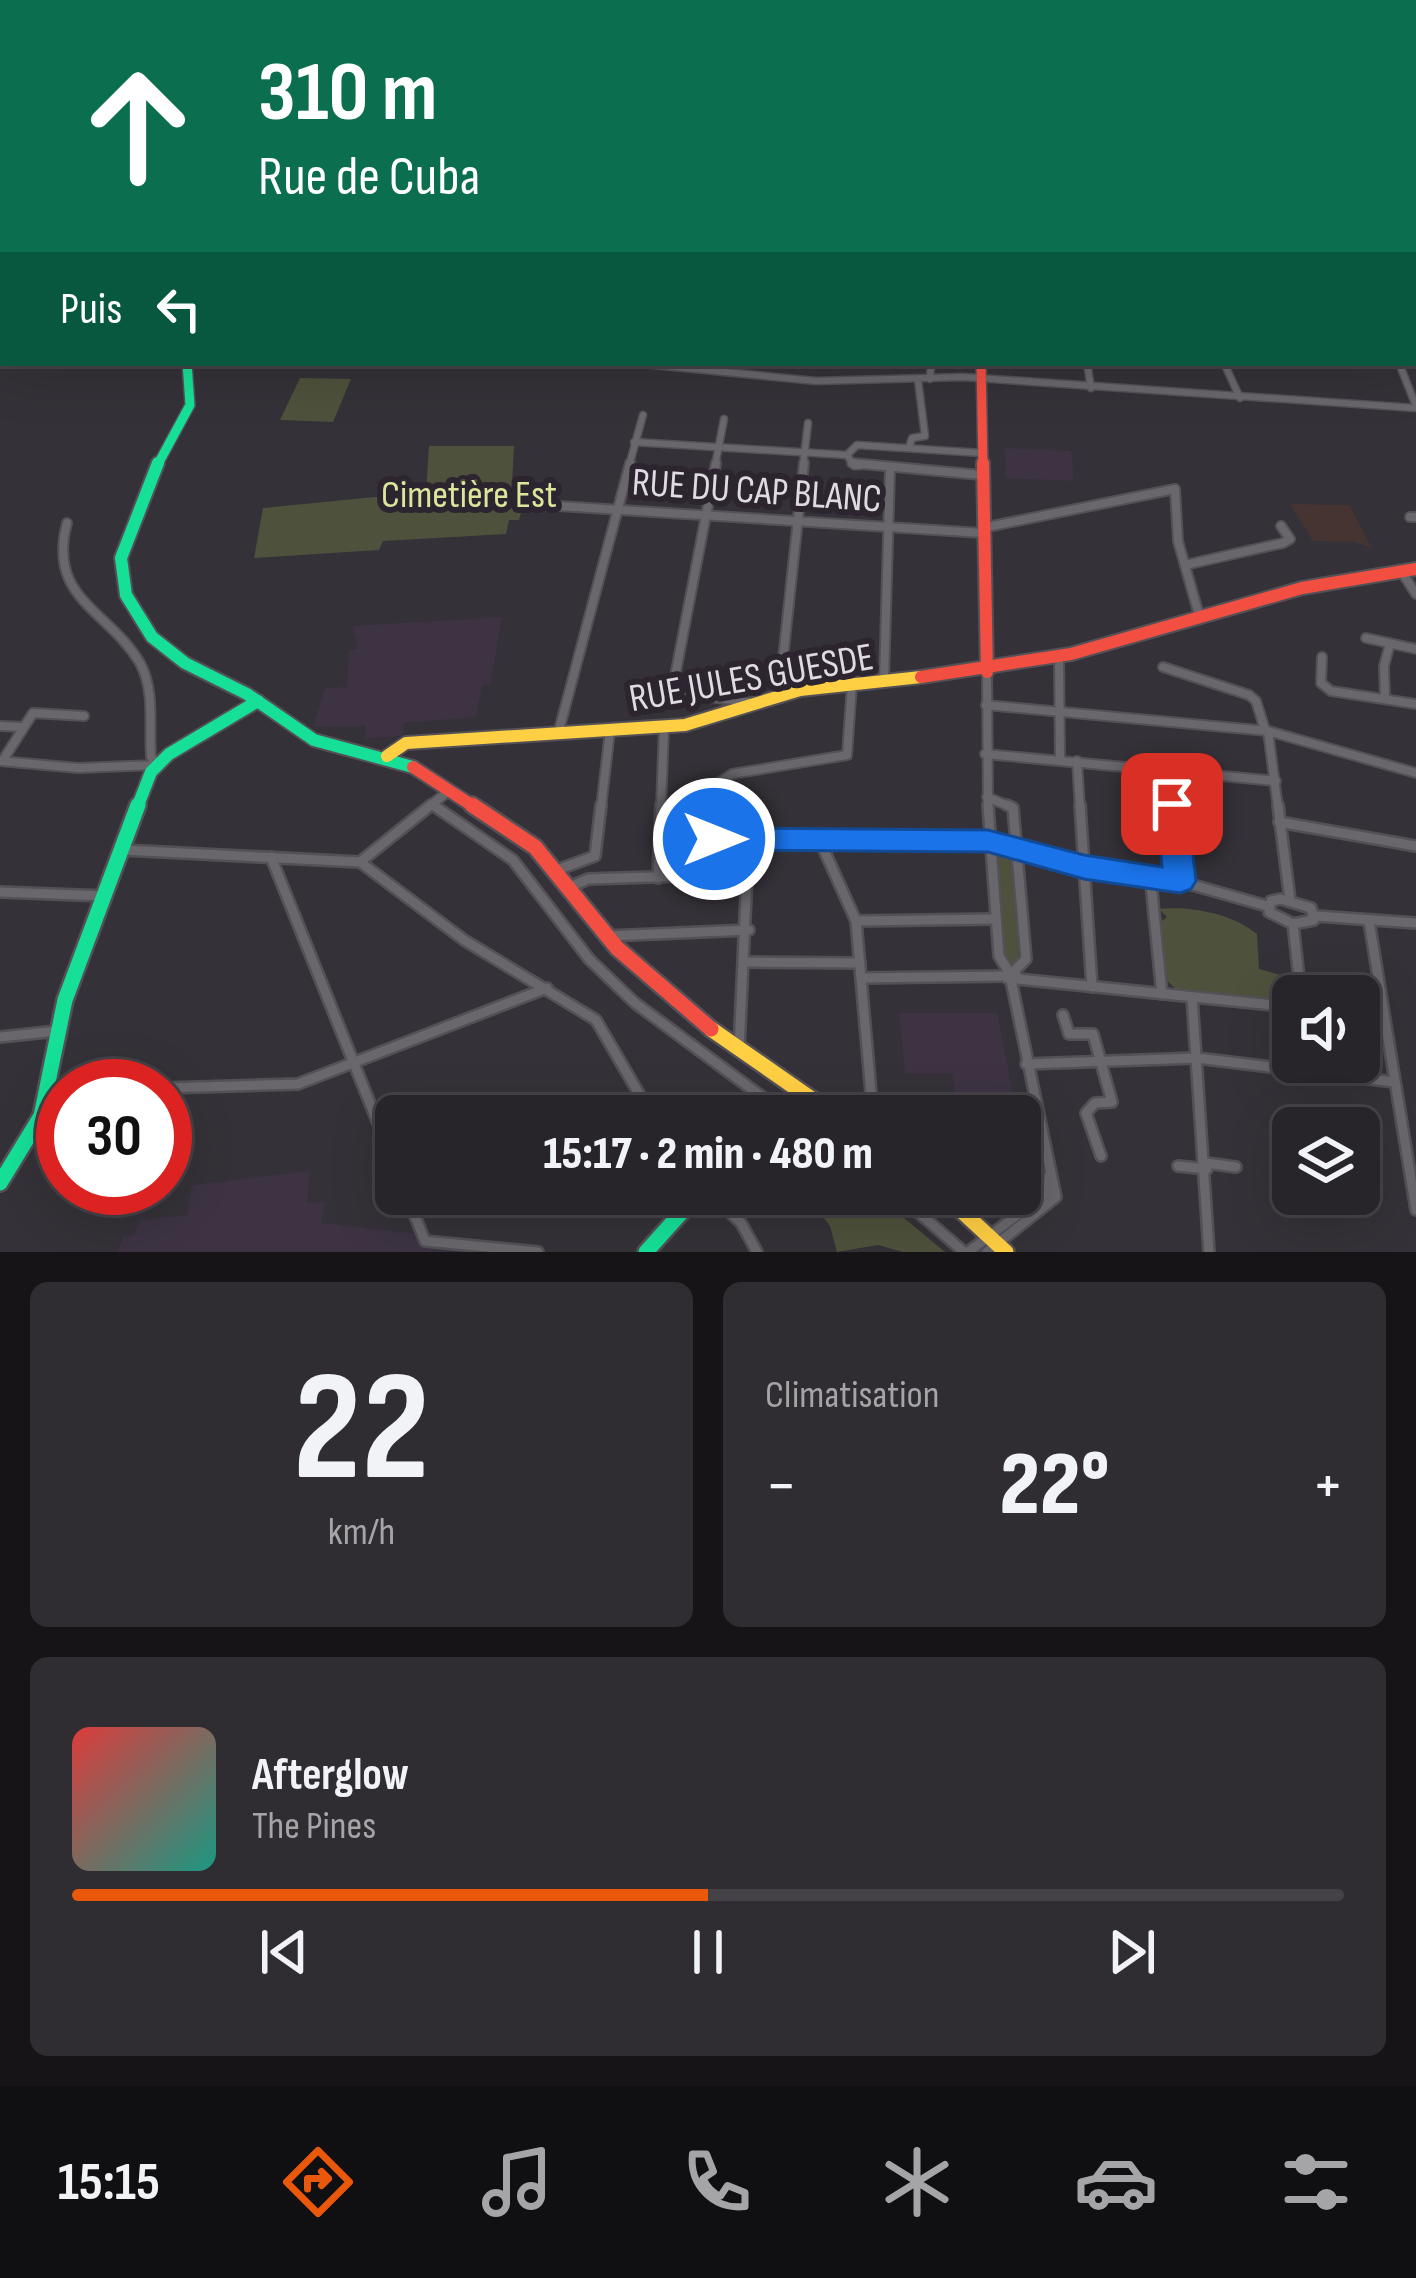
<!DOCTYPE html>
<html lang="fr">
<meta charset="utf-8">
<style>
body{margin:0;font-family:"Sofia Sans Condensed",sans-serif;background:#302d32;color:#f1f3f6;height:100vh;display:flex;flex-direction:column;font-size:45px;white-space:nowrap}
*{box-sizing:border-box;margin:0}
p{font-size:39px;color:#a5a5a8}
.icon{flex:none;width:66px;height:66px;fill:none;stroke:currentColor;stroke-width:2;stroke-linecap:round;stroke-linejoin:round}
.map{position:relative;height:1252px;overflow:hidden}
.side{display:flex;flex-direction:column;gap:30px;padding:30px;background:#161417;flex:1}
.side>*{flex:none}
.guide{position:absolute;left:0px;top:0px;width:1416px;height:366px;box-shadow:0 12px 48px #0002,0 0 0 3px #444247;background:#0b6e4f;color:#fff;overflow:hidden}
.tools{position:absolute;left:1272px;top:975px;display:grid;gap:24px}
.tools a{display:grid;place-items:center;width:108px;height:108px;border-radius:18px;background:#28252a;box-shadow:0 12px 48px #0002,0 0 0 3px #444247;font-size:60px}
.speed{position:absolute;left:36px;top:1059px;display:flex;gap:24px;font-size:60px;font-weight:700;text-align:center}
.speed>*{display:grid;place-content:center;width:156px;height:156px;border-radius:50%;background:#28252a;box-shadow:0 12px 48px #0002,0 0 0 3px #444247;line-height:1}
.speed .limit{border:18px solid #d22;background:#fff;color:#111}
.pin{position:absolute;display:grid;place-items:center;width:102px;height:102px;color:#fff;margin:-51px;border-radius:24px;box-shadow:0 6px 18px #0006}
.me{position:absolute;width:132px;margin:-66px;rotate:90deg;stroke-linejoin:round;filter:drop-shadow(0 0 9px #0008)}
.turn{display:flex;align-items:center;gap:42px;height:252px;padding:0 60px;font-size:54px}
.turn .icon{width:156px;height:156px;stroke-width:2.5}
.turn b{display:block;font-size:84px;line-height:102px}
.then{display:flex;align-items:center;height:114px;padding:0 60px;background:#0003;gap:24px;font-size:45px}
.big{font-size:90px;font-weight:800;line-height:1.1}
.side .tile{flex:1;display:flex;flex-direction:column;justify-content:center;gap:18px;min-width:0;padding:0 42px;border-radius:18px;background:#302d32}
.side .dial{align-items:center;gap:0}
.dial b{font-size:156px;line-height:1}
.song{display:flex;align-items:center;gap:36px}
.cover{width:144px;height:144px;border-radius:18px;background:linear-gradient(135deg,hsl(0 70% 55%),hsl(170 70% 35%))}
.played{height:12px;border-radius:6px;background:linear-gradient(90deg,#ea580c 50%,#444247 50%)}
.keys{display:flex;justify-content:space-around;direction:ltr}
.heat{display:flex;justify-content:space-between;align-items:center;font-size:66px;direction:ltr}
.side .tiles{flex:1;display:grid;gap:30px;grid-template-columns:1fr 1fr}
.tile:last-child{grid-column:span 2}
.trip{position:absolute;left:375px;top:1095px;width:666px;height:120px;border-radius:18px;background:#28252a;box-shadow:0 12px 48px #0002,0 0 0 3px #444247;font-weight:800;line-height:120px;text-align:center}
.dock{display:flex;height:192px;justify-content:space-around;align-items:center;background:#100f11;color:#a5a5a8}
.dock .icon{width:84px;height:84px}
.dock .selected{color:#ea580c}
.dock b{font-size:54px;color:#f1f3f6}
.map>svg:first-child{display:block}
</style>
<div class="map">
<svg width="1416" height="1252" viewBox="0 0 1416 1252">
<rect width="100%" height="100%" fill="#353138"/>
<path fill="#453431" d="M1290 504 1349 505 1372 548 1355 542 1313 541Z"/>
<g fill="#3d3343">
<path d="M1005 448 1071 451 1074 481 1006 478Z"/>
<path d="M502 617 490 685H482L476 717 404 723 402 736 373 738 365 739 366 726 313 727 325 688 347 687 349 650 358 649 352 626Z"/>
<path d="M899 1013H997L1015 1104H957L952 1074H905Z"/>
<path d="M310 1171 307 1203 325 1202 321 1223 473 1240 472 1252H118L123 1236 134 1235 140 1220 187 1215 192 1185Z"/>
</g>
<g fill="#4e513b">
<path d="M300 378 351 379 333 422 280 420Z"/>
<path d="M429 446H514L512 483 530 482 519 520H509L506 534 383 541 379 550 254 558 263 508 426 492Z"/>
<path d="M994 846 1013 853 1019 965 1005 963 1000 955Z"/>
<path d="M1159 909C1190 906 1231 913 1257 934L1259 969 1285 976 1293 1002 1177 990 1166 980 1160 922 1167 917Z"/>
<path d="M826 1194H875L945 1252H903L878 1245 837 1252 830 1226 821 1214Z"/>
</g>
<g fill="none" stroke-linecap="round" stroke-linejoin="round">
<defs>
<path id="street-far3" d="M658 0 673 3"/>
<g id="street-far2">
<path d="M634 363 816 381 963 377 1416 408"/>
<path d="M1087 363 1091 388"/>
<path d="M1224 363 1240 398"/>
<path d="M1399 363 1416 406"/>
<path d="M930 379 931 363"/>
<path d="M634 442 847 455"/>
<path d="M909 448 912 438 925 436 918 380"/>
<path d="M847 455 854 466H860"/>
<path d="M847 455 857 445 982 453"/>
<path d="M629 466 643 415"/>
<path d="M715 466 724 419"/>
<path d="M803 466 808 423"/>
</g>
<g id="street-far1">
<path d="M716 463 672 692 748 702"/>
<path d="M852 463 981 475"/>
<path d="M527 504 982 533"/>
<path d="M1410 517H1416"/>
<path d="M982 528 1175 489 1178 541 1199 615"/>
<path d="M1185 565 1283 543 1290 539 1281 526"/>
<path d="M1401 571 1416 594"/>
<path d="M1366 638 1416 649"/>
<path d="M1059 656 1060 759"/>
<path d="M1322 657 1321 683 1331 691 1416 704"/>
<path d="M1163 667 1249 695 1256 701 1265 730"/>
<path d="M987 672 988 808"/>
<path d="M884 681 890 469"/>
<path d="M779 696 804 463"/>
<path d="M1385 699 1384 666 1390 644"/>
<path d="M986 705 1268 731 1416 773"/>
<path d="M0 726 23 727"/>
<path d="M1268 731 1278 808"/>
<path d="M558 734 630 463"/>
<path d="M985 754 1276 781"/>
<path d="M3 760 33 713 84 716"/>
<path d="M0 761 78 768 156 765 151 756C149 727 155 690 140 663 108 609 47 599 67 523"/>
<path d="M1077 761 1080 808"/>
<path d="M1168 769 1172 808"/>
<path d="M987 797 1013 808"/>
<path d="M431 804 438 808"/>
<path d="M427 808 450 790"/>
<path d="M601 808 610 731"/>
<path d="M661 808 664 727"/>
<path d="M717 808 718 783 732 774 847 755 852 684"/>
</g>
<g id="street">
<path d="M433 805 513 860 589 959 635 1003 788 1116"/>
<path d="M988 805 999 956 1009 972"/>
<path d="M1007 805 1013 808 1026 959 1007 978 1017 979 1015 972"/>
<path d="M1080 805 1092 987"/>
<path d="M1172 805 1180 881"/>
<path d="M1278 805 1290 900"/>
<path d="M1279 822 1416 846"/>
<path d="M714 839 988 841 1084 867 1150 873 1267 906"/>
<path d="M820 841 856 921 873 1116"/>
<path d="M123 850 360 862 464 940 596 1020 652 1116"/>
<path d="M271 857 396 1168"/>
<path d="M360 862 431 805"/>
<path d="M557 870 595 856 601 805"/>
<path d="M1150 873 1162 994"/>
<path d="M716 876 718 805"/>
<path d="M658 878 661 805"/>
<path d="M570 887 588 879 747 874 746 839"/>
<path d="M0 892 106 896"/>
<path d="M1281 899 1311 908 1314 920 1293 924 1269 912 1271 901Z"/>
<path d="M1316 916 1416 923"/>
<path d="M856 921 995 919"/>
<path d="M1369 921 1416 1210"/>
<path d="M1293 924 1301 996"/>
<path d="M607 936 749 930"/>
<path d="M746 962 860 963"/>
<path d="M862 978 1006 976"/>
<path d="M1018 979 1293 1007"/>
<path d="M1192 997 1209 1252"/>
<path d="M1063 1015 1069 1034H1093L1112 1102 1095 1103 1086 1113 1101 1156"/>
<path d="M0 1037 57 1031"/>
<path d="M739 1049 747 874"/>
<path d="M1026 1064 1197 1058 1394 1082"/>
<path d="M165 1088 298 1084 547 988"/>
<path d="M1206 1163 1236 1167"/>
<path d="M1178 1166 1207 1169"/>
<path d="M406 1194 425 1241 538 1252"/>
<path d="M711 1194 741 1223 757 1252"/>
<path d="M897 1194 964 1252"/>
<path d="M968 1252 1048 1192 1049 1176"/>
<path d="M987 1252 1056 1197 1011 980"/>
</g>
<g id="fast-far3">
<path d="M0 3 4 0"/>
<path d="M1051 3 1087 0"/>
</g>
<path id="fast-far2" d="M157 466 190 405 187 363"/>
<g id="fast-far1">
<path d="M158 463 121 558 126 595 152 637 185 663 247 694 314 740 413 767"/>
<path d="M137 808 151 772 169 754 258 701"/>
</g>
<g id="fast">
<path d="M0 1183 41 1116 65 1000 138 805"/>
<path d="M646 1252 698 1194"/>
</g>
<path id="slow-far2" d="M1377 0 1388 1"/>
<path id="slow-far1" d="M387 756 406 743 685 725 800 690 921 677"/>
<g id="slow">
<path d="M711 1029 836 1116"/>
<path d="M943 1194 1006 1252"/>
</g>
<path id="jam-far2" d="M981 363 983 466"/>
<g id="jam-far1">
<path d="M983 463 987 672"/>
<path d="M921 677 1071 654 1302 588 1416 569"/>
<path d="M413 767 476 808"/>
</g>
<path id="jam" d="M472 805 535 847 617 948 711 1029"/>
</defs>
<use href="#street-far3" stroke="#535056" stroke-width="8"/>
<use href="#street-far2" stroke="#535056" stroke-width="9"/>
<use href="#street-far1" stroke="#535056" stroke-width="12"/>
<use href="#street" stroke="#535056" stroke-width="14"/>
<use href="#fast-far3" stroke="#535056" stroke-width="10"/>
<use href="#fast-far2" stroke="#535056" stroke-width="12"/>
<use href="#fast-far1" stroke="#535056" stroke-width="16"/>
<use href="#fast" stroke="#535056" stroke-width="20"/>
<use href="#slow-far2" stroke="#535056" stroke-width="10"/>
<use href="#slow-far1" stroke="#535056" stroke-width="16"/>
<use href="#slow" stroke="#535056" stroke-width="20"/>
<use href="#jam-far2" stroke="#535056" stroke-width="12"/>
<use href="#jam-far1" stroke="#535056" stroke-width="16"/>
<use href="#jam" stroke="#535056" stroke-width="20"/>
<use href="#street-far3" stroke="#69676b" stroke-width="4.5"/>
<use href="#street-far2" stroke="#69676b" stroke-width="6"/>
<use href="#street-far1" stroke="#69676b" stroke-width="8"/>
<use href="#street" stroke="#69676b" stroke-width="9"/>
<use href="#fast-far3" stroke="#16e098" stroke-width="8"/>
<use href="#fast-far2" stroke="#16e098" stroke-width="9"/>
<use href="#fast-far1" stroke="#16e098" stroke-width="12"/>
<use href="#fast" stroke="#16e098" stroke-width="15"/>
<use href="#slow-far2" stroke="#ffcf43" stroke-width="8"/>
<use href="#slow-far1" stroke="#ffcf43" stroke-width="12"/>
<use href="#slow" stroke="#ffcf43" stroke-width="15"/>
<use href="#jam-far2" stroke="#f24e42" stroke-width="9"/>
<use href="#jam-far1" stroke="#f24e42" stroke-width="12"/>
<use href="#jam" stroke="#f24e42" stroke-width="15"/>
</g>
<path fill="#1a73e8" stroke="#114b97" stroke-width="3" d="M1172 794 1183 797 1187 804 1196 881 1191 889 1180 893 1084 879 988 852 714 850 703 847 698 839 703 831 714 828 988 830 1084 855 1162 867 1156 804 1161 797Z"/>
<g text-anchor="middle" stroke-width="12" stroke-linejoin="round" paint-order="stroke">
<g font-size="39" fill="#e0dbe3" stroke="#2c2530">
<text transform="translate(757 489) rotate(4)" y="14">RUE DU CAP BLANC</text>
<text transform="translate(751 676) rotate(-10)" y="14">RUE JULES GUESDE</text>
</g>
<g font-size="39" fill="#dbe69c" stroke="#2c2530">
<text x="469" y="507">Cimetière Est</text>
</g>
</g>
</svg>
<div class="tools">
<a><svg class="icon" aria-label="sound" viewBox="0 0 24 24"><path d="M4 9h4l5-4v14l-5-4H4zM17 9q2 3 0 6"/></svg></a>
<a><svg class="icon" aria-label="layers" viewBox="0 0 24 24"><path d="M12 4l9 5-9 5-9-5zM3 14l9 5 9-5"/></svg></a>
</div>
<div class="speed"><div class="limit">30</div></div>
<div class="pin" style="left:1172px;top:804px;background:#d93025"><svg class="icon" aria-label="arrive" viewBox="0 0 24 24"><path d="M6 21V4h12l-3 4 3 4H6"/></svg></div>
<svg class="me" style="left:714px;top:839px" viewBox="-20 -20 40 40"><circle r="17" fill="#1a73e8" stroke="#fff" stroke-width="3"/><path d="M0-11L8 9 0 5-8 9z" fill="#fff"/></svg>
<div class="trip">15:17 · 2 min · 480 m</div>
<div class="guide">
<div class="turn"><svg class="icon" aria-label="ahead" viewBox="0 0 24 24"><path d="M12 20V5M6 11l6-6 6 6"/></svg><div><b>310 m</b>Rue de Cuba</div></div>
<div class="then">Puis<svg class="icon" aria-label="left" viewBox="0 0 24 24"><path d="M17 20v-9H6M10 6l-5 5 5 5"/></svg></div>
</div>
</div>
<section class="side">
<div class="tiles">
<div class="tile dial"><b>22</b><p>km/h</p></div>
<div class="tile"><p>Climatisation</p>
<div class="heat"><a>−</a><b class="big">22°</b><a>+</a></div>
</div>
<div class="tile">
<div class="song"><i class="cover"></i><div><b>Afterglow</b><p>The Pines</p></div></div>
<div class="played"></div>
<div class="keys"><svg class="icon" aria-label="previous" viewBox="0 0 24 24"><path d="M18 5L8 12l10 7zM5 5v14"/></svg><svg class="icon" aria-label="pause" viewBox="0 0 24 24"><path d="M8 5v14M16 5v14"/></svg><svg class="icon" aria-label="next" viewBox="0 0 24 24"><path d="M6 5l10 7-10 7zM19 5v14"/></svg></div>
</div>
</div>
</section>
<nav class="dock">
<b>15:15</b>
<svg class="icon selected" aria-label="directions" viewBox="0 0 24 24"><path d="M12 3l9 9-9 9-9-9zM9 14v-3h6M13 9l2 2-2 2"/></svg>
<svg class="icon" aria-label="music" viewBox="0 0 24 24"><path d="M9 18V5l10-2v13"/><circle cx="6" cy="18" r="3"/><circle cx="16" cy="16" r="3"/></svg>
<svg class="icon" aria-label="phone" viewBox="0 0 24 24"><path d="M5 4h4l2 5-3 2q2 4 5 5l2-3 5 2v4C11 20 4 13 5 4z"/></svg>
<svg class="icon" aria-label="climate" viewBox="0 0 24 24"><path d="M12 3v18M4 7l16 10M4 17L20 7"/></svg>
<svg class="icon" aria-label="car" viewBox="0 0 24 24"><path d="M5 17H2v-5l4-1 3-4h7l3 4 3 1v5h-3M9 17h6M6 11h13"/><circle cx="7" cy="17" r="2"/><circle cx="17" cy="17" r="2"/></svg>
<svg class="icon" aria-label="filters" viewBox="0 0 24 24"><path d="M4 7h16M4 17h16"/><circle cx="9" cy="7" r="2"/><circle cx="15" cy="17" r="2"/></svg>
</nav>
